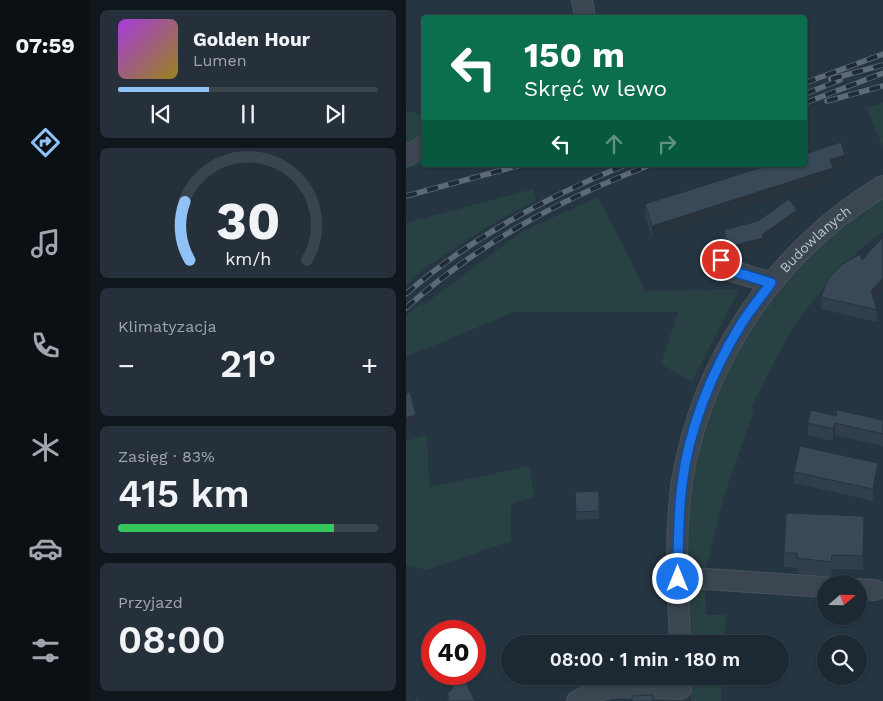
<!DOCTYPE html>
<html lang="pl">
<meta charset="utf-8">
<style>
body{margin:0;font-family:"Work Sans",sans-serif;background:#25303a;color:#f1f3f6;height:100vh;display:flex;flex-direction:column;font-size:19px;white-space:nowrap}
*{box-sizing:border-box;margin:0}
p{font-size:16px;color:#a0a6ac}
.icon{flex:none;width:28px;height:28px;fill:none;stroke:currentColor;stroke-width:2;stroke-linecap:round;stroke-linejoin:round}
.map{position:relative;flex:1;overflow:hidden}
.panel{display:flex;flex-direction:column;gap:10px;padding:10px;background:#0f161c;width:316px}
.panel>*{flex:none}
.banner{position:absolute;left:15px;top:15px;width:386px;height:152px;border-radius:5px;box-shadow:0 1px 4px #0004,0 0 0 1px #3a444d;background:#0b6e4f;color:#fff;overflow:hidden}
.needle{width:32px;rotate:70deg}
.fabs{position:absolute;left:411px;top:575px;display:grid;gap:10px}
.fabs a{display:grid;place-items:center;width:50px;height:50px;border-radius:50%;background:#1c2832;box-shadow:0 1px 4px #0004,0 0 0 1px #3a444d;font-size:25px}
.speed{position:absolute;left:15px;top:620px;display:flex;gap:10px;font-size:25px;font-weight:700;text-align:center}
.speed>*{display:grid;place-content:center;width:65px;height:65px;border-radius:50%;background:#1c2832;box-shadow:0 1px 4px #0004,0 0 0 1px #3a444d;line-height:1}
.speed .limit{border:8px solid #d22;background:#fff;color:#111}
.pin{position:absolute;display:grid;place-items:center;width:42px;height:42px;color:#fff;margin:-21px;border:2px solid #fff;border-radius:50%;box-shadow:0 1px 5px #0007}
.me{position:absolute;width:55px;margin:-28px;rotate:0deg;stroke-linejoin:round;filter:drop-shadow(0 0 4px #0008)}
.turn{display:flex;align-items:center;gap:18px;height:105px;padding:0 20px;font-size:22px}
.turn .icon{width:65px;height:65px;stroke-width:2.5}
.turn b{display:block;font-size:35px;line-height:42px}
.lanes{display:flex;align-items:center;height:48px;padding:0 20px;background:#0003;justify-content:center;gap:25px;direction:ltr}
.lanes .off{opacity:.35}
.big{font-size:38px;font-weight:600;line-height:1.1}
.panel .card{flex:1;display:flex;flex-direction:column;justify-content:center;gap:8px;min-width:0;padding:0 18px;border-radius:8px;background:#25303a}
.panel .dial{align-items:center;gap:0}
.dial svg{height:130px;overflow:visible;fill:none;stroke:#3a444d;stroke-width:7;stroke-linecap:round;text-anchor:middle}
.dial text{fill:#f1f3f6;stroke:none}
.song{display:flex;align-items:center;gap:15px}
.cover{width:60px;height:60px;border-radius:8px;background:linear-gradient(135deg,hsl(280 70% 55%),hsl(50 70% 35%))}
.played{height:5px;border-radius:2px;background:linear-gradient(90deg,#90c2f8 35%,#3a444d 35%)}
.keys{display:flex;justify-content:space-around;direction:ltr}
.heat{display:flex;justify-content:space-between;align-items:center;font-size:28px;direction:ltr}
.charge{height:8px;border-radius:4px;background:linear-gradient(90deg,#34c759 83%,#3a444d 0)}
.trip{position:absolute;left:95px;top:635px;width:288px;height:50px;border-radius:25px;background:#1c2832;box-shadow:0 1px 4px #0004,0 0 0 1px #3a444d;font-weight:600;line-height:50px;text-align:center}
main{display:flex;flex:1;min-height:0}
.menu{display:flex;flex-direction:column;width:90px;justify-content:space-around;align-items:center;background:#0b1014;color:#a0a6ac}
.menu .icon{width:35px;height:35px}
.menu .on{color:#90c2f8}
.menu b{font-size:22px;color:#f1f3f6}
.map>svg:first-child{display:block}
</style>
<main>
<nav class="menu">
<b>07:59</b>
<svg class="icon on" aria-label="directions" viewBox="0 0 24 24"><path d="M12 3l9 9-9 9-9-9zM9 14v-3h6M13 9l2 2-2 2"/></svg>
<svg class="icon" aria-label="music" viewBox="0 0 24 24"><path d="M9 18V5l10-2v13"/><circle cx="6" cy="18" r="3"/><circle cx="16" cy="16" r="3"/></svg>
<svg class="icon" aria-label="phone" viewBox="0 0 24 24"><path d="M5 4h4l2 5-3 2q2 4 5 5l2-3 5 2v4C11 20 4 13 5 4z"/></svg>
<svg class="icon" aria-label="climate" viewBox="0 0 24 24"><path d="M12 3v18M4 7l16 10M4 17L20 7"/></svg>
<svg class="icon" aria-label="car" viewBox="0 0 24 24"><path d="M5 17H2v-5l4-1 3-4h7l3 4 3 1v5h-3M9 17h6M6 11h13"/><circle cx="7" cy="17" r="2"/><circle cx="17" cy="17" r="2"/></svg>
<svg class="icon" aria-label="filters" viewBox="0 0 24 24"><path d="M4 7h16M4 17h16"/><circle cx="9" cy="7" r="2"/><circle cx="15" cy="17" r="2"/></svg>
</nav>
<section class="panel">
<div class="card">
<div class="song"><i class="cover"></i><div><b>Golden Hour</b><p>Lumen</p></div></div>
<div class="played"></div>
<div class="keys"><svg class="icon" aria-label="previous" viewBox="0 0 24 24"><path d="M18 5L8 12l10 7zM5 5v14"/></svg><svg class="icon" aria-label="pause" viewBox="0 0 24 24"><path d="M8 5v14M16 5v14"/></svg><svg class="icon" aria-label="next" viewBox="0 0 24 24"><path d="M6 5l10 7-10 7zM19 5v14"/></svg></div>
</div>
<div class="card dial"><svg viewBox="0 0 100 80">
<path d="M14 69A42 42 0 1 1 86 69"/>
<path d="M14 69A42 42 0 0 1 11 33" stroke="#90c2f8"/>
<text x="50" y="56" font-size="32" font-weight="700">30</text>
<text x="50" y="72" font-size="11">km/h</text>
</svg></div>
<div class="card"><p>Klimatyzacja</p>
<div class="heat"><a>−</a><b class="big">21°</b><a>+</a></div>
</div>
<div class="card"><p>Zasięg · 83%</p><b class="big">415 km</b><div class="charge"></div></div>
<div class="card"><p>Przyjazd</p><b class="big">08:00</b></div>
</section>
<div class="map">
<svg width="477" height="701" viewBox="0 0 477 701">
<rect width="100%" height="100%" fill="#263542"/>
<g fill="#284243">
<path d="M477 103V147L460 108Z"/>
<path d="M0 111 18 115 17 164 0 169Z"/>
<path d="M127 189 130 200 78 229 16 270 0 286V223Z"/>
<path d="M192 197 240 291 333 289 286 382 255 364 272 312H108L0 357V316L15 303 17 305 117 231Z"/>
<path d="M477 198V232C444 254 411 294 388 327 372 352 359 381 345 407L348 410 317 499 299 573 300 615H319L318 644H284L281 560 284 500 295 441 311 395 334 344 372 290 412 246 452 214Z"/>
<path d="M21 435 23 487 124 466 128 496 105 505V541L20 570 0 565V441Z"/>
<path d="M285 676H316L315 701H285Z"/>
</g>
<g fill="none" stroke-linecap="round" stroke-linejoin="round">
<defs>
<g id="minor">
<path d="M176 0 179 18"/>
<path d="M0 156 18 146"/>
<path d="M315 260 317 267 323 270 365 283"/>
<path d="M272 579H300L420 587"/>
<path d="M452 589 469 590"/>
<path id="s1" d="M274 644C272 590 268 534 276 481 297 358 370 251 477 186"/>
<path d="M171 701 191 691 209 687 275 689"/>
</g>
</defs>
<use href="#minor" stroke="#47525e" stroke-width="22"/>
<use href="#minor" stroke="#3b4651" stroke-width="20"/>
<defs>
<g id="rail">
<path d="M425 79 477 65"/>
<path d="M399 83 477 54"/>
<path d="M399 94 434 80"/>
<path d="M421 101 477 86"/>
<path d="M399 103 477 73"/>
<path d="M0 196 115 165"/>
<path d="M0 294C64 238 141 197 219 165"/>
<path d="M0 308C73 243 153 200 244 165"/>
</g>
</defs>
<use href="#rail" stroke="#5d6b78" stroke-width="5.5"/>
<use href="#rail" stroke="#1f2b37" stroke-width="4" stroke-dasharray="11" stroke-linecap="butt"/>
</g>
<g fill="#313f4c">
<path d="M439 167 427 171V180L246 238 239 216V204Z"/>
<path d="M391 219 357 243V247L325 255 321 250 318 238V230Z"/>
<path d="M477 238V290L468 300 471 310V322L415 309V297L456 260Z"/>
<path d="M430 416 477 420V446L429 435 427 441 402 435V423Z"/>
<path d="M388 472 472 475 467 501 388 483Z"/>
<path d="M169 492 193 511V519L170 520Z"/>
<path d="M458 530 457 570 426 569 425 577 391 573V568L378 567V553Z"/>
</g>
<g fill="#28333e">
<path d="M439 155V167L427 171V180L246 238V226L424 160Z"/>
<path d="M391 210V219L357 243V247L325 255V246Z"/>
<path d="M477 278V290L465 303V291Z"/>
<path d="M10 415V423L0 426V418Z"/>
<path d="M429 423V435L427 441V429Z"/>
<path d="M472 463V475L467 501V489Z"/>
<path d="M458 516V530L457 570V556Z"/>
</g>
<g fill="#394958" stroke="#28333e">
<path d="M435 142 439 155 424 160 427 168 246 226 239 204 363 165H399V154Z"/>
<path d="M383 199 391 210 356 235 357 238 325 246 321 242 318 230 352 221Z"/>
<path d="M477 238V278L465 291 471 310 415 297 420 284 427 273 437 264 454 254 456 260 475 239Z"/>
<path d="M4 392 10 415 0 418V393Z"/>
<path d="M405 410 430 416 431 410 477 420V434L429 423 427 429 402 423Z"/>
<path d="M394 446 472 463 467 489 388 472Z"/>
<path d="M193 491V511L170 512 169 492Z"/>
<path d="M380 513 458 516 457 556 426 555 425 562 391 558V553H378Z"/>
<path d="M58 678 69 701H38L43 699 41 693 45 691 49 680 53 681Z"/>
<path d="M247 695V701H226V696Z"/>
<path d="M12 698 14 701H7Z"/>
</g>
<g fill="none" stroke-linecap="round" stroke-linejoin="round">
<defs>
<path id="route" d="M272 579C272 547 272 515 276 484 283 429 305 373 334 326 343 311 355 297 365 283L323 270 317 267 315 260"/>
</defs>
<use href="#route" stroke="#114b97" stroke-width="12"/>
<use href="#route" stroke="#1a73e8" stroke-width="9"/>
</g>
<g text-anchor="middle" stroke-width="5" stroke-linejoin="round" paint-order="stroke">
<g font-size="14" fill="#b8c1cb" stroke="#1f2b37">
<text dy="5" stroke="none"><textPath href="#s1" startOffset="445">Budowlanych</textPath></text>
</g>
</g>
</svg>
<div class="fabs">
<a><svg class="needle" viewBox="-14 -14 28 28"><path d="M0-13l5 13h-10z" fill="#e53935"/><path d="M0 13l5-13h-10z" fill="#a0a6ac"/></svg></a>
<a><svg class="icon" aria-label="search" viewBox="0 0 24 24"><circle cx="10" cy="10" r="6"/><path d="M15 15l6 6"/></svg></a>
</div>
<div class="speed"><div class="limit">40</div></div>
<div class="pin" style="left:315px;top:260px;background:#d93025"><svg class="icon" aria-label="arrive" viewBox="0 0 24 24"><path d="M6 21V4h12l-3 4 3 4H6"/></svg></div>
<svg class="me" style="left:272px;top:579px" viewBox="-20 -20 40 40"><circle r="17" fill="#1a73e8" stroke="#fff" stroke-width="3"/><path d="M0-11L8 9 0 5-8 9z" fill="#fff"/></svg>
<div class="trip">08:00 · 1 min · 180 m</div>
<div class="banner">
<div class="turn"><svg class="icon" aria-label="left" viewBox="0 0 24 24"><path d="M17 20v-9H6M10 6l-5 5 5 5"/></svg><div><b>150 m</b>Skręć w lewo</div></div>
<div class="lanes"><svg class="icon" aria-label="left" viewBox="0 0 24 24"><path d="M17 20v-9H6M10 6l-5 5 5 5"/></svg><svg class="icon off" aria-label="ahead" viewBox="0 0 24 24"><path d="M12 20V5M6 11l6-6 6 6"/></svg><svg class="icon off" aria-label="right" viewBox="0 0 24 24"><path d="M7 20v-9h11M14 6l5 5-5 5"/></svg></div>
</div>
</div>
</main>
